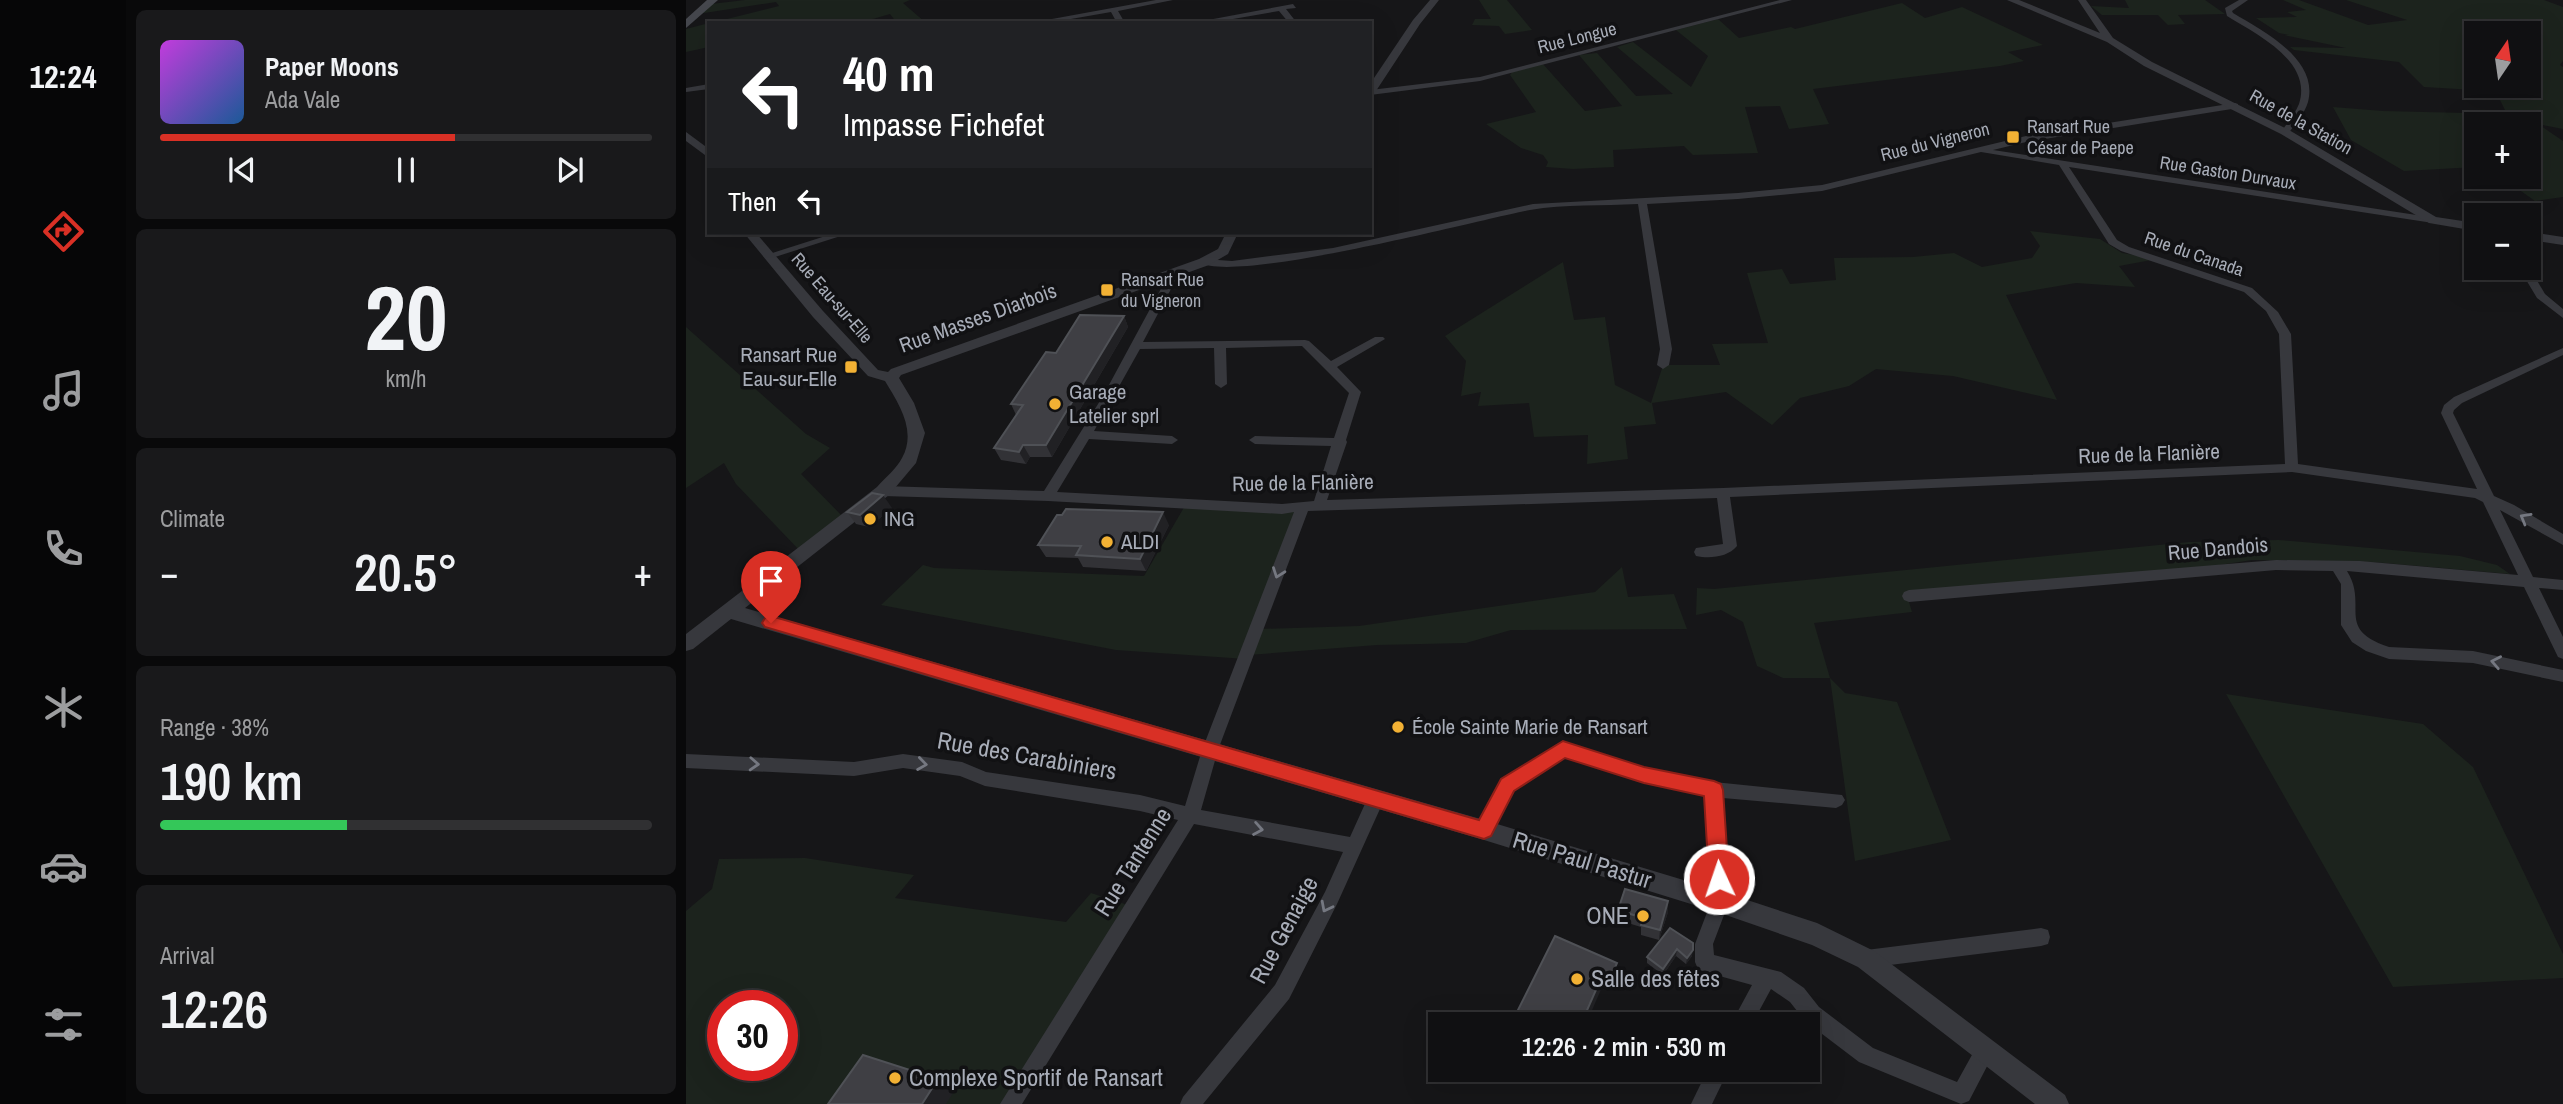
<!DOCTYPE html>
<meta charset="utf-8">
<style>
body{margin:0;font-family:"Archivo Narrow",sans-serif;background:#19191b;color:#f1f3f6;height:100vh;display:flex;flex-direction:column;font-size:26px;white-space:nowrap}
*{box-sizing:border-box;margin:0}
p{font-size:23px;color:#9c9d9f}
.icon{flex:none;width:38px;height:38px;fill:none;stroke:currentColor;stroke-width:2;stroke-linecap:round;stroke-linejoin:round}
.map{position:relative;flex:1;overflow:hidden}
.details{display:flex;flex-direction:column;gap:10px;padding:10px;background:#09090a;width:560px}
.details>*{flex:none}
.top-card{position:absolute;left:21px;top:21px;width:665px;height:214px;border-radius:0px;box-shadow:0 7px 28px #0002,0 0 0 2px #303032;background:#202124;color:#fff;overflow:hidden}
.needle{width:46px;rotate:13deg}
.controls{position:absolute;left:1778px;top:21px;display:grid;gap:14px}
.controls a{display:grid;place-items:center;width:77px;height:77px;border-radius:0px;background:#101012;box-shadow:0 7px 28px #0002,0 0 0 2px #303032;font-size:35px}
.speed{position:absolute;left:21px;top:990px;display:flex;gap:14px;font-size:35px;font-weight:700;text-align:center}
.speed>*{display:grid;place-content:center;width:91px;height:91px;border-radius:50%;background:#101012;box-shadow:0 7px 28px #0002,0 0 0 2px #303032;line-height:1}
.speed .limit{border:10px solid #d22;background:#fff;color:#111}
.pin{position:absolute;display:grid;place-items:center;width:60px;height:60px;color:#fff;margin:-72px -30px;border-radius:50% 50% 50% 0;rotate:-45deg;box-shadow:0 0 7px #0007}
.pin .icon{rotate:45deg}
.me{position:absolute;width:77px;margin:-38px;rotate:357deg;stroke-linejoin:round;filter:drop-shadow(0 0 5px #0008)}
.turn{display:flex;align-items:center;gap:24px;height:147px;padding:0 21px;font-size:32px}
.turn .icon{width:91px;height:91px;stroke-width:2.5}
.turn b{display:block;font-size:49px;line-height:60px}
.then{display:flex;align-items:center;height:66px;padding:0 21px;background:#0003;gap:14px;font-size:26px}
.big{font-size:52px;font-weight:600;line-height:1.1}
.details .card{flex:1;display:flex;flex-direction:column;justify-content:center;gap:10px;min-width:0;padding:0 24px;border-radius:10px;background:#19191b}
.details .dial{align-items:center;gap:0}
.dial b{font-size:91px;line-height:1}
.song{display:flex;align-items:center;gap:21px}
.cover{width:84px;height:84px;border-radius:10px;background:linear-gradient(135deg,hsl(290 70% 55%),hsl(210 70% 35%))}
.played{height:7px;border-radius:4px;background:linear-gradient(90deg,#d93025 60%,#303032 60%)}
.keys{display:flex;justify-content:space-around;direction:ltr}
.heat{display:flex;justify-content:space-between;align-items:center;font-size:38px;direction:ltr}
.charge{height:10px;border-radius:5px;background:linear-gradient(90deg,#34c759 38%,#303032 0)}
.trip{position:absolute;left:742px;top:1012px;width:392px;height:70px;border-radius:0px;background:#101012;box-shadow:0 7px 28px #0002,0 0 0 2px #303032;font-weight:600;line-height:70px;text-align:center}
main{display:flex;flex:1;min-height:0}
.tab-bar{display:flex;flex-direction:column;width:126px;justify-content:space-around;align-items:center;background:#060607;color:#9c9d9f}
.tab-bar .icon{width:49px;height:49px}
.tab-bar .current{color:#d93025}
.tab-bar b{font-size:32px;color:#f1f3f6}
.map>svg:first-child{display:block}
</style>
<main>
<nav class="tab-bar">
<b>12:24</b>
<svg class="icon current" aria-label="directions" viewBox="0 0 24 24"><path d="M12 3l9 9-9 9-9-9zM9 14v-3h6M13 9l2 2-2 2"/></svg>
<svg class="icon" aria-label="music" viewBox="0 0 24 24"><path d="M9 18V5l10-2v13"/><circle cx="6" cy="18" r="3"/><circle cx="16" cy="16" r="3"/></svg>
<svg class="icon" aria-label="phone" viewBox="0 0 24 24"><path d="M5 4h4l2 5-3 2q2 4 5 5l2-3 5 2v4C11 20 4 13 5 4z"/></svg>
<svg class="icon" aria-label="climate" viewBox="0 0 24 24"><path d="M12 3v18M4 7l16 10M4 17L20 7"/></svg>
<svg class="icon" aria-label="car" viewBox="0 0 24 24"><path d="M5 17H2v-5l4-1 3-4h7l3 4 3 1v5h-3M9 17h6M6 11h13"/><circle cx="7" cy="17" r="2"/><circle cx="17" cy="17" r="2"/></svg>
<svg class="icon" aria-label="filters" viewBox="0 0 24 24"><path d="M4 7h16M4 17h16"/><circle cx="9" cy="7" r="2"/><circle cx="15" cy="17" r="2"/></svg>
</nav>
<section class="details">
<div class="card">
<div class="song"><i class="cover"></i><div><b>Paper Moons</b><p>Ada Vale</p></div></div>
<div class="played"></div>
<div class="keys"><svg class="icon" aria-label="previous" viewBox="0 0 24 24"><path d="M18 5L8 12l10 7zM5 5v14"/></svg><svg class="icon" aria-label="pause" viewBox="0 0 24 24"><path d="M8 5v14M16 5v14"/></svg><svg class="icon" aria-label="next" viewBox="0 0 24 24"><path d="M6 5l10 7-10 7zM19 5v14"/></svg></div>
</div>
<div class="card dial"><b>20</b><p>km/h</p></div>
<div class="card"><p>Climate</p>
<div class="heat"><a>−</a><b class="big">20.5°</b><a>+</a></div>
</div>
<div class="card"><p>Range · 38%</p><b class="big">190 km</b><div class="charge"></div></div>
<div class="card"><p>Arrival</p><b class="big">12:26</b></div>
</section>
<div class="map">
<svg width="1877" height="1104" viewBox="0 0 1877 1104">
<rect width="100%" height="100%" fill="#161618"/>
<g fill="#1c231d" fill-rule="evenodd">
<path d="M59 0H224L217 3 240 23H211L204 14 173 23H25L93 6 90 2 12 14 25 4Z"/>
<path d="M793 0H821L846 30 819 34 813 26 786 25 789 19H805Z"/>
<path d="M1439 0H1519L1539 14 1492 15 1499 24 1482 25 1472 15H1416L1405 6 1443 8Z"/>
<path d="M1597 0H1613L1682 25 1721 20 1660 0H1858L1877 7V61L1874 65 1877 67V129L1852 124 1877 141V197L1849 201 1815 177H1843V124H1790V167L1718 171 1665 140 1647 107 1697 111 1821 114 1811 94 1805 91 1738 87 1713 62 1608 50 1604 47 1660 48 1598 35H1603L1593 33 1570 18 1611 17 1601 12 1620 10ZM1790 33H1843V86H1790Z"/>
<path d="M1216 3 1239 18 1276 7 1357 45 1322 52 1338 61 1314 66 1127 89 1143 124 1103 129 1094 106 1059 107 1072 153 1007 155 998 146 927 150 928 167 887 169 860 167 862 162 857 155 835 148 800 124 850 112 824 75 826 72 857 64 899 111 936 106 893 55 911 53 950 96 987 94 931 47 947 42 1005 87 1022 56 990 30 1032 19 1053 38 1105 27 1109 29Z"/>
<path d="M23 23V47L0 52V29Z"/>
<path d="M1344 231 1414 239 1436 253 1471 259 1433 266 1449 287 1390 283 1320 295 1371 400 1267 376 1190 369 1163 386 1114 398 1086 425 1040 392 966 403 970 424 938 427 942 459 901 464 902 435 848 437 843 403 792 406 795 392 775 396 780 361 759 336 877 262 888 320 919 317 929 385 965 403 977 365H1034L1026 344 1082 343 1061 273 1096 269 1104 284 1150 280 1148 258 1227 257 1268 253 1296 267 1346 258 1354 246Z"/>
<path d="M0 327 120 434 144 448 115 474 159 519 116 553 50 484 38 463 0 488Z"/>
<path d="M500 504 615 511 572 629 673 626 909 592 936 567 942 597 988 594 1001 629 825 630 780 643 691 645 562 655 560 659 430 650 195 605 237 565 248 568 458 576Z"/>
<path d="M1593 540 1774 556 1811 565 1824 574 1687 562 1566 560 1488 572 1220 592 1226 612 1128 623 1144 678 1159 693 1211 702 1265 840 1169 861 1144 678H1097L1071 666 1057 622 1035 610 1010 615 1011 588 1028 589 1503 542Z"/>
<path d="M1540 694 1737 724 1787 767 1877 954V978L1707 987Z"/>
<path d="M119 858 228 875 209 898 380 922 405 893 448 907 318 1104H0V911L26 889 33 859ZM37 1006H96V1066H37Z"/>
</g>
<g fill="none" stroke-linecap="round" stroke-linejoin="round">
<g fill="#37383d" fill-rule="evenodd">
<path d="M470 0H487L432 11 439 23H431L425 12 362 23H344Z"/>
<path d="M1094 0H1106L794 81 684 95V90L794 77Z"/>
<path d="M1553 0H1562L1546 11 1547 13C1577 31 1633 59 1622 102 1619 113 1609 124 1602 134L1595 132C1601 123 1609 114 1613 104 1627 61 1570 34 1541 16L1539 8Z"/>
<path d="M607 4 610 8 600 9 611 23H603L593 11 524 23H506Z"/>
<path d="M23 84V89L0 92V88Z"/>
<path d="M1549 103 1552 104V108L1340 142 1307 150 1750 218V222L1747 223 1383 167 1431 240 1443 247 1566 288 1592 312 1605 334 1612 464 1791 489 1755 413 1758 405 1768 397 1877 348V355L1776 403 1768 410 1767 413 1808 496 1828 505 1877 534V545L1814 510 1847 577 1877 580V590L1853 588 1877 637V659L1872 657 1838 587 1661 571C1683 606 1648 629 1703 647L1787 651 1877 670V682L1787 663 1703 659 1680 651 1666 642 1655 625V584L1647 571 1590 570 1223 602 1218 600 1216 596 1218 592 1223 590 1590 560 1674 561 1832 575 1797 502 1789 498 1606 472 1044 497 1051 546C1042 557 1024 559 1010 556L1008 552 1010 548 1037 544 1031 498 622 511 532 750 515 810 664 837 683 795 689 792 695 795 698 800 651 904 603 999 517 1104H494L497 1097 589 985 639 892 657 852 508 824 336 1104H314L492 820 454 811 299 786 274 776 217 768 168 776 0 768V754L168 762 217 754 276 762 300 772 454 795 499 806 516 750 608 512 596 514 362 501 197 496 190 491 197 486 358 491 417 396 484 272 489 269 494 272 457 342 619 340 623 341 645 361 689 337H697L699 339 651 367 675 392 660 440 661 442 641 500 1037 488 1599 464 1593 334 1580 311 1558 292 1435 251 1423 244 1373 165 1295 152 1136 191 1052 199 961 204 986 349 983 365 977 369 971 365 974 349 952 204C917 206 879 204 844 210 792 220 547 285 513 262L518 259 546 261 647 248 847 204 1052 193 1136 185 1340 136ZM616 346 663 393 648 438 569 436 563 440 569 444 645 446 628 501 596 504 371 492 403 439 486 444 492 440 486 436 408 431 454 349 528 348 529 384 535 388 541 384 540 348Z"/>
<path d="M149 233H164L89 257H81L80 255Z"/>
<path d="M1843 267 1859 294 1877 309V318L1851 298 1833 268Z"/>
<path d="M877 742 958 768 1028 782 1156 795 1159 800 1156 805 1150 808 1037 798 1043 902 1027 944 1028 955 1095 972 1118 988 1133 1007 1187 1048 1271 1082 1292 1044 1299 1041 1306 1044 1309 1051 1283 1101 1275 1104 1173 1062 1119 1021 1104 1002 1085 989 1066 1024H1045L1066 985 1019 972 1012 969 1009 962V944L1025 902 1020 796 958 782 879 757 828 790 804 836 798 838 792 836 789 830 816 780Z"/>
<path d="M1355 928 1362 930 1364 937 1362 944 1355 946 1180 968 1173 966 1170 959 1173 952 1180 950Z"/>
<path d="M1022 1069H1043L1026 1104H1005Z"/>
</g>
<g fill="#37383d" fill-rule="evenodd">
<path d="M744 0H753L734 24 688 94 684 95V84L727 20Z"/>
<path d="M1321 0H1333L1414 33 1392 0H1400L1427 38 1466 62 1603 130 1750 217 1790 223V231L1743 223 1595 134 1458 66 1421 42Z"/>
<path d="M0 132 23 149V158L0 141Z"/>
<path d="M1843 232 1877 237V245L1843 240Z"/>
<path d="M58 233H70L137 311 192 370 202 372 205 369 513 259 532 249 540 233H552L542 254 523 265 215 375 213 378 228 403 239 433 230 463 203 495 59 608 798 820 1034 891 1131 923 1188 951 1379 1095 1383 1104H1349L1172 967 1126 945 1034 913 798 840 45 619 7 649 0 651V634L191 487C199 478 211 468 216 458 231 431 213 404 199 381L182 376 127 317Z"/>
</g>
<path fill="#45474d" fill-rule="evenodd" d="M21 0H32L0 28V19Z"/>
</g>
<g fill="#323236">
<path d="M438 316 442 327 366 457H344L340 464 315 460 308 448 330 415 325 404 370 353Z"/>
<path d="M206 508 183 527 170 524 161 512Z"/>
<path d="M483 525 460 571 397 567 392 558 360 557 352 545Z"/>
<path d="M932 910 982 912 973 940 955 935V927L932 920Z"/>
<path d="M984 928 1006 956 1000 964 990 956 977 975 961 963V957Z"/>
<path d="M869 936 931 973 924 988 917 985Z"/>
<path d="M858 1069H879L875 1078Z"/>
</g>
<g fill="#212124">
<path d="M438 316 442 327 366 457 360 445Z"/>
<path d="M337 445 344 457 340 464 333 452Z"/>
<path d="M197 495 206 508 183 527 174 515Z"/>
<path d="M477 512 483 525 460 571 454 559Z"/>
<path d="M982 901V912L973 940 974 930Z"/>
<path d="M991 949 990 956 977 975V969Z"/>
<path d="M1007 950 1006 956 1000 964 1001 958Z"/>
<path d="M931 963V973L924 988V979Z"/>
<path d="M916 976 917 985 900 1024H895Z"/>
<path d="M874 1069H879L875 1078Z"/>
<path d="M252 1079 269 1090 260 1104H236Z"/>
</g>
<g fill="#3f3f44" stroke="#4f5156" stroke-width="2">
<path d="M394 315 438 316 360 445H337L333 452 308 448 337 405 325 404 360 352 370 353Z"/>
<path d="M186 493 197 495 174 515 161 512Z"/>
<path d="M380 509 477 512 454 559 390 555 395 546 352 545 371 515H376Z"/>
<path d="M939 889 982 901 974 930 955 925 957 918 932 910Z"/>
<path d="M984 928 1007 943V950L1001 958 991 949 977 969 961 957Z"/>
<path d="M869 936 931 963 924 979 916 976 895 1024H825Z"/>
<path d="M177 1055 252 1079 236 1104H142Z"/>
</g>
<defs><path id="oneway-chevron" d="M-2-3.5L2.5 0L-2 3.5" fill="none" stroke-width="1.6" stroke-linecap="round" stroke-linejoin="round" transform="scale(1.75)"/></defs>
<g stroke="#757881">
<use href="#oneway-chevron" transform="translate(1839 518) rotate(-150)"/>
<use href="#oneway-chevron" transform="translate(592 573) rotate(110)"/>
<use href="#oneway-chevron" transform="translate(1810 662) rotate(-169)"/>
<use href="#oneway-chevron" transform="translate(68 764) rotate(3)"/>
<use href="#oneway-chevron" transform="translate(236 764) rotate(8)"/>
<use href="#oneway-chevron" transform="translate(572 829) rotate(10)"/>
<use href="#oneway-chevron" transform="translate(640 907) rotate(117)"/>
</g>
<path fill="#d93025" stroke="#8d1f18" stroke-width="2" d="M85 616 793 820 815 779 877 741 958 767 1028 781 1035 784 1037 790 1043 879 1040 886 1033 889 1026 886 1023 879 1018 796 958 783 879 758 828 791 805 836 798 839 79 627 76 623 79 618Z"/>
<g fill="#f2b134" stroke="#111113" stroke-width="2.5">
<rect x="1320" y="130" width="14" height="14" rx="3.5"/>
<rect x="414" y="283" width="14" height="14" rx="3.5"/>
<rect x="158" y="360" width="14" height="14" rx="3.5"/>
<circle cx="369" cy="404" r="7"/>
<circle cx="184" cy="519" r="7"/>
<circle cx="421" cy="542" r="7"/>
<circle cx="712" cy="727" r="7"/>
<circle cx="957" cy="916" r="7"/>
<circle cx="891" cy="979" r="7"/>
<circle cx="209" cy="1078" r="7"/>
</g>
<g text-anchor="middle" stroke-width="7" stroke-linejoin="round" paint-order="stroke">
<g font-size="18" fill="#a8adb8" stroke="#111113">
<text transform="translate(891 38) rotate(-14)" y="6">Rue Longue</text>
<text transform="translate(1615 122) rotate(29)" y="6">Rue de la Station</text>
<text transform="translate(1249 142) rotate(-14)" y="6">Rue du Vigneron</text>
<text transform="translate(1542 173) rotate(9)" y="6">Rue Gaston Durvaux</text>
<text transform="translate(1508 254) rotate(19)" y="6">Rue du Canada</text>
<text transform="translate(146 298) rotate(49)" y="6">Rue Eau-sur-Elle</text>
</g>
<g font-size="18" fill="#a8adb8" stroke="#111113" text-anchor="start">
<text x="1341" y="133">Ransart Rue<tspan x="1341" dy="21">César de Paepe</tspan></text>
<text x="435" y="286">Ransart Rue<tspan x="435" dy="21">du Vigneron</tspan></text>
</g>
<g font-size="21" fill="#a8adb8" stroke="#111113">
<text transform="translate(292 318) rotate(-20)" y="7">Rue Masses Diarbois</text>
<text transform="translate(1463 454) rotate(-2)" y="7">Rue de la Flanière</text>
<text transform="translate(617 483) rotate(-1)" y="7">Rue de la Flanière</text>
<text transform="translate(1532 549) rotate(-5)" y="7">Rue Dandois</text>
</g>
<g font-size="21" fill="#a8adb8" stroke="#111113" text-anchor="start">
<text x="151" y="362" text-anchor="end">Ransart Rue<tspan x="151" dy="24">Eau-sur-Elle</tspan></text>
<text x="383" y="399">Garage<tspan x="383" dy="24">Latelier sprl</tspan></text>
<text x="198" y="526">ING</text>
<text x="435" y="549">ALDI</text>
<text x="726" y="734">École Sainte Marie de Ransart</text>
</g>
<g font-size="24" fill="#a8adb8" stroke="#111113">
<text transform="translate(341 756) rotate(10)" y="8">Rue des Carabiniers</text>
<text transform="translate(896 860) rotate(17)" y="8">Rue Paul Pastur</text>
<text transform="translate(447 862) rotate(-58)" y="8">Rue Tantenne</text>
<text transform="translate(598 930) rotate(-62)" y="8">Rue Genaige</text>
</g>
<g font-size="24" fill="#a8adb8" stroke="#111113" text-anchor="start">
<text x="943" y="924" text-anchor="end">ONE</text>
<text x="905" y="987">Salle des fêtes</text>
<text x="223" y="1086">Complexe Sportif de Ransart</text>
</g>
</g>
</svg>
<div class="controls">
<a><svg class="needle" viewBox="-14 -14 28 28"><path d="M0-13l5 13h-10z" fill="#e53935"/><path d="M0 13l5-13h-10z" fill="#9c9d9f"/></svg></a>
<a>+</a>
<a>−</a>
</div>
<div class="speed"><div class="limit">30</div></div>
<div class="pin" style="left:85px;top:623px;background:#d93025"><svg class="icon" aria-label="arrive" viewBox="0 0 24 24"><path d="M6 21V4h12l-3 4 3 4H6"/></svg></div>
<svg class="me" style="left:1033px;top:879px" viewBox="-20 -20 40 40"><circle r="17" fill="#d93025" stroke="#fff" stroke-width="3"/><path d="M0-11L8 9 0 5-8 9z" fill="#fff"/></svg>
<div class="trip">12:26 · 2 min · 530 m</div>
<div class="top-card">
<div class="turn"><svg class="icon" aria-label="left" viewBox="0 0 24 24"><path d="M17 20v-9H6M10 6l-5 5 5 5"/></svg><div><b>40 m</b>Impasse Fichefet</div></div>
<div class="then">Then<svg class="icon" aria-label="left" viewBox="0 0 24 24"><path d="M17 20v-9H6M10 6l-5 5 5 5"/></svg></div>
</div>
</div>
</main>
